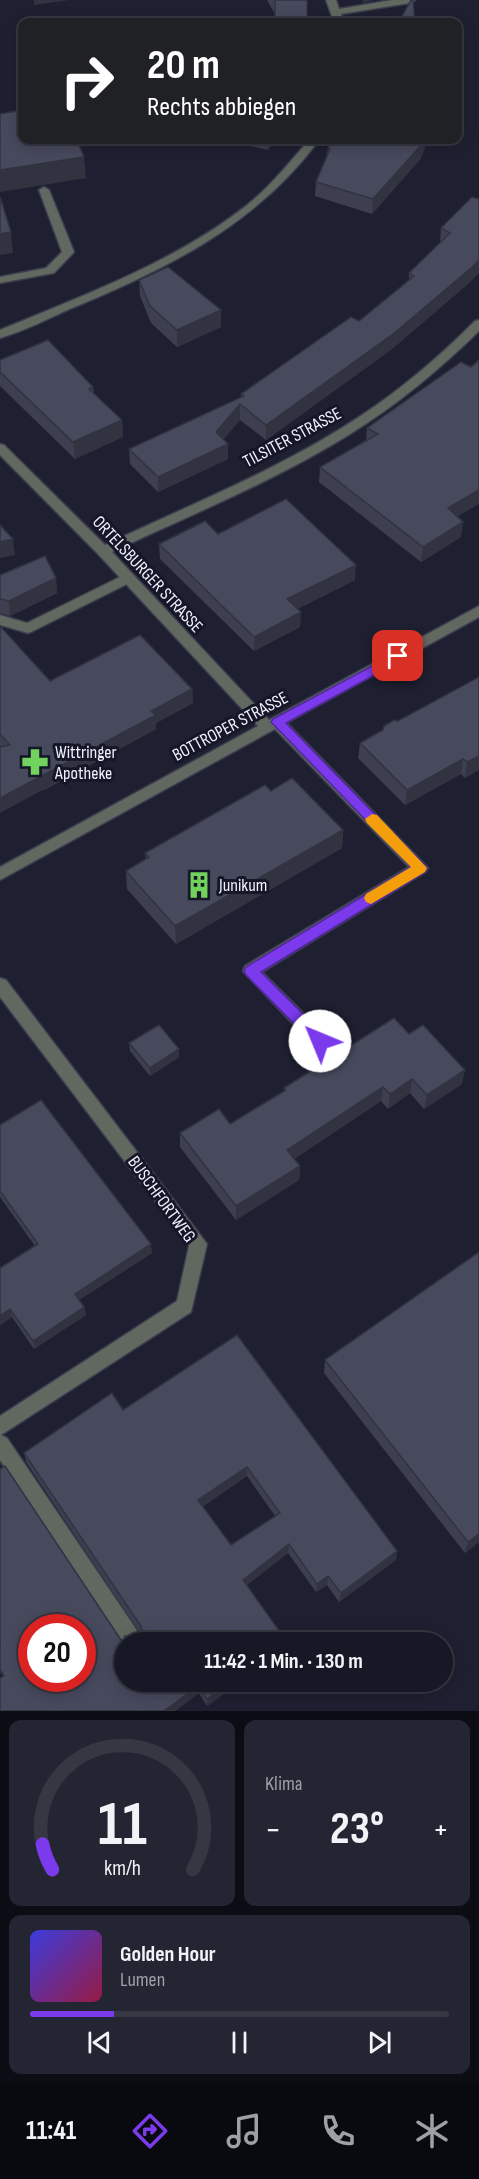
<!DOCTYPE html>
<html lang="de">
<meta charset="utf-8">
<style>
body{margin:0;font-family:"Sofia Sans Condensed",sans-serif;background:#232532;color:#f1f3f6;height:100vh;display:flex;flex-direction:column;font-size:22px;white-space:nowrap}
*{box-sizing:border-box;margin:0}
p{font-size:20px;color:#9ea0a7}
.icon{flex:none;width:33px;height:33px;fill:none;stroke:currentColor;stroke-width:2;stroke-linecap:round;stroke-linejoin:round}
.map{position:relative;height:1711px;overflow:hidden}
.drawer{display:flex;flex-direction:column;gap:9px;padding:9px;background:#0c0d14;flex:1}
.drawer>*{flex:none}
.banner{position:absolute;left:18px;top:18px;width:444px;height:126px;border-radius:12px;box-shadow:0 3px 15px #0003,0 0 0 2px #353742;background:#202124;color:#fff;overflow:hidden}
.speed{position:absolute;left:18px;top:1614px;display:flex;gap:12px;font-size:30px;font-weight:700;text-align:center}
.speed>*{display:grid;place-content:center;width:78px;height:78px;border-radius:50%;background:#161825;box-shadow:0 3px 15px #0003,0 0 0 2px #353742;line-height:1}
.speed .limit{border:9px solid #d22;background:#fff;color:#111}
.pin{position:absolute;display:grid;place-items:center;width:51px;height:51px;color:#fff;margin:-26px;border-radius:12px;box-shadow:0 3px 9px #0006}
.me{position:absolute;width:66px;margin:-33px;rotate:315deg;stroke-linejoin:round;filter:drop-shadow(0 0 4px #0008)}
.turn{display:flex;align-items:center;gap:21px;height:126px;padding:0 30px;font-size:27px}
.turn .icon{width:78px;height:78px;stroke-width:2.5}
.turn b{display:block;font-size:42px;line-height:51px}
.big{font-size:45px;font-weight:700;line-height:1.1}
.drawer .widget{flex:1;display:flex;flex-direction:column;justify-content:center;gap:9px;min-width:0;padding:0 21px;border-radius:12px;background:#232532}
.drawer .dial{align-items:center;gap:0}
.dial svg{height:156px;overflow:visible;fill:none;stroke:#353742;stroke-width:7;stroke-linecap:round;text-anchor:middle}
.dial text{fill:#f1f3f6;stroke:none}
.song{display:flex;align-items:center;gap:18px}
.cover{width:72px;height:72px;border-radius:9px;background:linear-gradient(135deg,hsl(240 70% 55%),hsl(340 70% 35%))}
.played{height:6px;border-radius:3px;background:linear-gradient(90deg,#7c3aed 20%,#353742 20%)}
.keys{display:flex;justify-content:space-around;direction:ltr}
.heat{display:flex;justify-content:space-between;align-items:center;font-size:33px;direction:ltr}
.drawer .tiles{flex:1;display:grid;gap:9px;grid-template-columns:1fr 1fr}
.widget:last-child{grid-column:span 2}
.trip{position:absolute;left:114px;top:1632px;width:339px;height:60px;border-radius:30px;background:#161825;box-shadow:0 3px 15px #0003,0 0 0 2px #353742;font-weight:700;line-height:60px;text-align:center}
.tabs{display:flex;height:96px;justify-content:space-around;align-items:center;background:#090a0f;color:#9ea0a7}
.tabs .icon{width:42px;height:42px}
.tabs .current{color:#7c3aed}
.tabs b{font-size:27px;color:#f1f3f6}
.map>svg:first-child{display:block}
</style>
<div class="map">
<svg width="479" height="1711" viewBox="0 0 479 1711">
<rect width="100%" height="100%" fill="#1e2031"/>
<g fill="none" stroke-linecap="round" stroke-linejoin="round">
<defs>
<g id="lane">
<path d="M44 187 49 190 74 252 54 273 0 283V277L46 268 62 252 39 190Z"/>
<path d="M128 573 133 575 135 578 133 581 33 631 28 633 0 625V615L27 623Z"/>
<path d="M277 717 282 718 428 868 425 872 262 972 326 1036 328 1041 326 1046 320 1048 314 1046 243 971 245 966 409 867 272 726 270 722Z"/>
</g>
<g id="street">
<path d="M326 0H336L339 9 392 0H415L410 3 341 14 344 22H334Z"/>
<path d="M309 140H319C257 224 167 269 72 308 49 318 25 331 0 338V330C84 295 173 263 246 206 270 187 289 163 309 140Z"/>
<path d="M479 320V331C440 369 397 405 350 434 275 481 192 514 112 552L269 720 479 606V617L0 880V867L258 726 98 554 0 455V444L4 445 105 545C191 504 283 468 362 415 403 388 440 356 475 321Z"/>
<path d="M0 978 6 980 207 1244 191 1312 1 1435 7 1438 140 1635 143 1642H124V1647L0 1460V1416L177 1301 189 1246 0 997Z"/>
</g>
</defs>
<use href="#lane" stroke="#3b3d4e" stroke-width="3"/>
<use href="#street" stroke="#3b3d4e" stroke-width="3"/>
<use href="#lane" fill="#616860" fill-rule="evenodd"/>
<use href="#street" fill="#616860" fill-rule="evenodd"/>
</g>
<g fill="#3d3f50" fill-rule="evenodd">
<path d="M267 0H307L275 14Z"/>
<path d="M230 140H275L268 150 230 141Z"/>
<path d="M328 148 421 158 372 214 315 196 316 182 327 154Z"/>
<path d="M472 197 469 283 392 349 266 440 240 420 223 439 228 459 158 492 130 464 129 449 241 397V394L359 321 409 280V273L440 243 441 228Z"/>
<path d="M139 280 221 327 177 347 151 323 140 296Z"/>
<path d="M0 360 93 387 94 393 122 420 123 437 75 459 0 386Z"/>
<path d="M461 362 457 517 461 537 421 562 319 482 320 467 366 440 367 428Z"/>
<path d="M218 534 355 580 297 609 300 627 254 651 160 559 159 544Z"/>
<path d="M0 575 56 578 57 593 10 616 0 613Z"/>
<path d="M0 626 50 681 192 689 193 703 156 723V729L44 790 0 746Z"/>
<path d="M479 677V770L465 778 461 774 405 805 358 758 360 743 398 721Z"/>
<path d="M271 791 343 830 342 848 176 944 127 889 126 871 146 859 145 853Z"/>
<path d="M409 1034 462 1084 424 1109 410 1093 388 1109 381 1101 294 1159 300 1166 299 1180 236 1220 180 1147V1133L230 1124 284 1092V1088Z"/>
<path d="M129 1043 179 1049V1057L150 1076 130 1051Z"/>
<path d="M0 1125 152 1253 79 1300 84 1307 86 1315 34 1349 12 1317 0 1325V1268L35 1246 0 1197Z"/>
<path d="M237 1335 396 1560 339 1602 327 1585 316 1592 288 1553 247 1585 285 1639V1642H124L240 1682 207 1706 199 1693 175 1711H0L3 1676 0 1672V1469L121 1640 124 1641 142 1636 26 1462 24 1453 123 1410ZM247 1476 275 1516 231 1545 202 1507Z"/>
<path d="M325 1360 479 1542 465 1553 324 1373Z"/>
</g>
<g fill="#323341">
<path d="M34 0H69L34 5Z"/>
<path d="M363 0H374L363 3Z"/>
<path d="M268 140H275L268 150Z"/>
<path d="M423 140H428L421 158 372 214 373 199Z"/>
<path d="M84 157 86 178 0 192V170Z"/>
<path d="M11 232 13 253 0 255V234Z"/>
<path d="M479 260V273L469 283 392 349 266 440V425Z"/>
<path d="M221 310V327L177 347V330Z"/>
<path d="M240 404V420L216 448V432Z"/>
<path d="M122 420 123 437 75 459 73 442Z"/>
<path d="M228 444V459L158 492V477Z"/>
<path d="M479 490V504L446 523 448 508Z"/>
<path d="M463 522 461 537 421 562 423 547Z"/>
<path d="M13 539 15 555 0 558V542Z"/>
<path d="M356 565 355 580 287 614V599Z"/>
<path d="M56 578 57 593 10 616 9 601Z"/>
<path d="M301 612 300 627 254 651V637Z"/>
<path d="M192 689 193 703 156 723V729L0 813V798L151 711Z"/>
<path d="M479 756V770L465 778 467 762Z"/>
<path d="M463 759 461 774 405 805 407 790Z"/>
<path d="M343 830 342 848 176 944 175 926Z"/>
<path d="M179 1049V1057L150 1076V1068Z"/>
<path d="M465 1070 462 1084 424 1109 427 1095Z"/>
<path d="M412 1079 410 1093 388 1109 390 1094Z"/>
<path d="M383 1087 381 1101 286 1164 287 1150Z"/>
<path d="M300 1166 299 1180 236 1220V1206Z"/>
<path d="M151 1244 152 1253 76 1302 75 1294Z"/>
<path d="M84 1307 86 1315 34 1349 33 1341Z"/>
<path d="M10 1309 12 1317 0 1325V1316Z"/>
<path d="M247 1467V1476L198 1510V1500Z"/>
<path d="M479 1534V1542L465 1553 468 1542Z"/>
<path d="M289 1544 288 1553 243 1588V1580Z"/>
<path d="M397 1551 396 1560 339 1602 341 1593Z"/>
<path d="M328 1576 327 1585 316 1592 317 1584Z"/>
<path d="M230 1682H240L207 1706V1699Z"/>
<path d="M198 1686 199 1693 175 1711H164Z"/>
</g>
<g fill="#47495d" stroke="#323341" stroke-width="1.5" fill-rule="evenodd">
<rect x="275" y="0" width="32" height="22"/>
<path d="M411 0H413L415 22H399Z"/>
<path d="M22 110V140H77L84 157 0 170V114Z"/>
<path d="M333 140H423L422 144 373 199 316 182 330 149 328 148Z"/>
<path d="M0 197 11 232 0 234Z"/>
<path d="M472 197 479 199V260L471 268 393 334 266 425 240 404 216 432 228 444 158 477 129 449 244 396 241 394 351 317 359 321 414 276 409 273 450 233 441 228Z"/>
<path d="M168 267 221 310 177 330 150 306 139 280Z"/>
<path d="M48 340 93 387 89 389 122 420 73 442 0 372V360Z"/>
<path d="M479 360V490L448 508 463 522 423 547 320 467 378 434 367 428 461 362 471 367Z"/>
<path d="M286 499 356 565 287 599 301 612 254 637 159 544 205 521 218 534Z"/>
<path d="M0 525 13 539 0 542Z"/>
<path d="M45 556 56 578 9 601 0 599V575Z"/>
<path d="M0 626 50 681 140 635 192 689 151 711 156 715 0 798V747L10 745 0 734Z"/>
<path d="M479 677V756L467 762 463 759 407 790 360 743 383 730 384 726 394 720 398 721Z"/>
<path d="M292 778 343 830 175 926 126 871 149 857 145 853 265 785 271 791Z"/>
<path d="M394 1018 409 1034 423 1025 465 1070 427 1095 412 1079 390 1094 383 1087 287 1150 300 1166 236 1206 180 1133 219 1109 230 1124 286 1090 284 1088Z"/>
<path d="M159 1025 179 1049 150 1068 129 1043Z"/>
<path d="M41 1100 151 1244 75 1294 84 1307 33 1341 10 1309 0 1316V1268L38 1244 0 1191V1125Z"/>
<path d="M479 1252V1534L468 1542 325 1360Z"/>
<path d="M237 1335 397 1551 341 1593 328 1576 317 1584 289 1544 243 1580 285 1639 281 1642H124V1682H230L207 1699 198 1686 164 1711H0V1678L4 1676 0 1669V1469L5 1466 121 1640 124 1641 125 1636H143L141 1626 24 1453 112 1393 123 1410ZM247 1467 280 1513 231 1545 198 1500ZM32 1628H82V1678H32Z"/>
</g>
<path fill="#7c3aed" stroke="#51269a" stroke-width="1.5" d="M398 652 404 656 402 660 286 723 427 868 425 872 261 972 325 1036 327 1041 325 1045 320 1047 315 1045 246 975 244 971 246 967 411 867 271 722 273 719Z"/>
<path fill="#f59e0b" d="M372 814 377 815 427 868 425 872 371 904 366 902 364 898 366 894 411 867 367 823 365 819Z"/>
<defs>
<symbol id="pharmacy-bare" viewBox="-9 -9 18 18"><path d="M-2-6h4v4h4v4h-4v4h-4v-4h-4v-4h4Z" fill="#71d25e" stroke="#151627" stroke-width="2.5" paint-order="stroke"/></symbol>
<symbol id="building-bare" viewBox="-9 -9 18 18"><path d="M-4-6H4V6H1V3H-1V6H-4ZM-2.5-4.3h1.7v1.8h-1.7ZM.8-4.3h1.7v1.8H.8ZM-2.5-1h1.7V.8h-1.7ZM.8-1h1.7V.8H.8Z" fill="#71d25e" stroke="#151627" stroke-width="2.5" paint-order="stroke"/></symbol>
</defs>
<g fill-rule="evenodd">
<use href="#pharmacy-bare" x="16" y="743" width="38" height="38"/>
<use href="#building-bare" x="180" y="866" width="38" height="38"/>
</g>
<g text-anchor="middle" stroke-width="6" stroke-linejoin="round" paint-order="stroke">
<g font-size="18" fill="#eff1fd" stroke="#151627">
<text transform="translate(292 437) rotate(-28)" y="6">TILSITER STRASSE</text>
<text transform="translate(148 574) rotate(47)" y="6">ORTELSBURGER STRASSE</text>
<text transform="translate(230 726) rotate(-28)" y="6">BOTTROPER STRASSE</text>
<text transform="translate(162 1199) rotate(54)" y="6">BUSCHFORTWEG</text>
</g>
<g font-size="18" fill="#eff1fd" stroke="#151627" text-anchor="start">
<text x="55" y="758">Wittringer<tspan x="55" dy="21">Apotheke</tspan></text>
<text x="219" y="891">Junikum</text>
</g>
</g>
</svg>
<div class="speed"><div class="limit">20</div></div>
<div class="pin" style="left:398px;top:656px;background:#d93025"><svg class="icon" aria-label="arrive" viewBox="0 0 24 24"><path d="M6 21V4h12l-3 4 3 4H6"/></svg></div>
<svg class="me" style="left:320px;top:1041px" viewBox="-20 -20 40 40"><circle r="19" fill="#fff"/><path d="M0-13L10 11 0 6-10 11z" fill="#7c3aed"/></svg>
<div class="trip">11:42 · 1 Min. · 130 m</div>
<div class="banner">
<div class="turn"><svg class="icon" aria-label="right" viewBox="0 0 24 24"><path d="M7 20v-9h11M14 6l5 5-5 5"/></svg><div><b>20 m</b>Rechts abbiegen</div></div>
</div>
</div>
<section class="drawer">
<div class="tiles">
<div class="widget dial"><svg viewBox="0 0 100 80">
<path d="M14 69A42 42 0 1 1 86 69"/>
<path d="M14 69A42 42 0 0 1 9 56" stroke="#7c3aed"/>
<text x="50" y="56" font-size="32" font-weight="700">11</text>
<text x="50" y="72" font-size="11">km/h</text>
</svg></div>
<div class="widget"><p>Klima</p>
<div class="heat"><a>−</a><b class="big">23°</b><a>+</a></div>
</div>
<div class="widget">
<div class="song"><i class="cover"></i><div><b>Golden Hour</b><p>Lumen</p></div></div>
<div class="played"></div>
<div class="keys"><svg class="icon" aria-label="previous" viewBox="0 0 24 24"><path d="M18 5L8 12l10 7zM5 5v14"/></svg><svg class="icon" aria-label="pause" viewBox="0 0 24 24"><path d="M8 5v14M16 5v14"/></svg><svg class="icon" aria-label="next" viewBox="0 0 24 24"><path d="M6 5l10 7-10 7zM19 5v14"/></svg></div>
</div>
</div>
</section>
<nav class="tabs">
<b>11:41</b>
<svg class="icon current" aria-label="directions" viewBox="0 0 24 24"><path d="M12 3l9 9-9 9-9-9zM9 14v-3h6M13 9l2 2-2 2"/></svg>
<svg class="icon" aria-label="music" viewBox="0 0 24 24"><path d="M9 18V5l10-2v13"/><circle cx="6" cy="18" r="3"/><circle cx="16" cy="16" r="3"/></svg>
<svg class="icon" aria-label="phone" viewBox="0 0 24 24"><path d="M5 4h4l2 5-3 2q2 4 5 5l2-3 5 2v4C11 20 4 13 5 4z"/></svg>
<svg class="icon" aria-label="climate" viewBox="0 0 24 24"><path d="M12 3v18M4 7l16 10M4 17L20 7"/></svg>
</nav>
